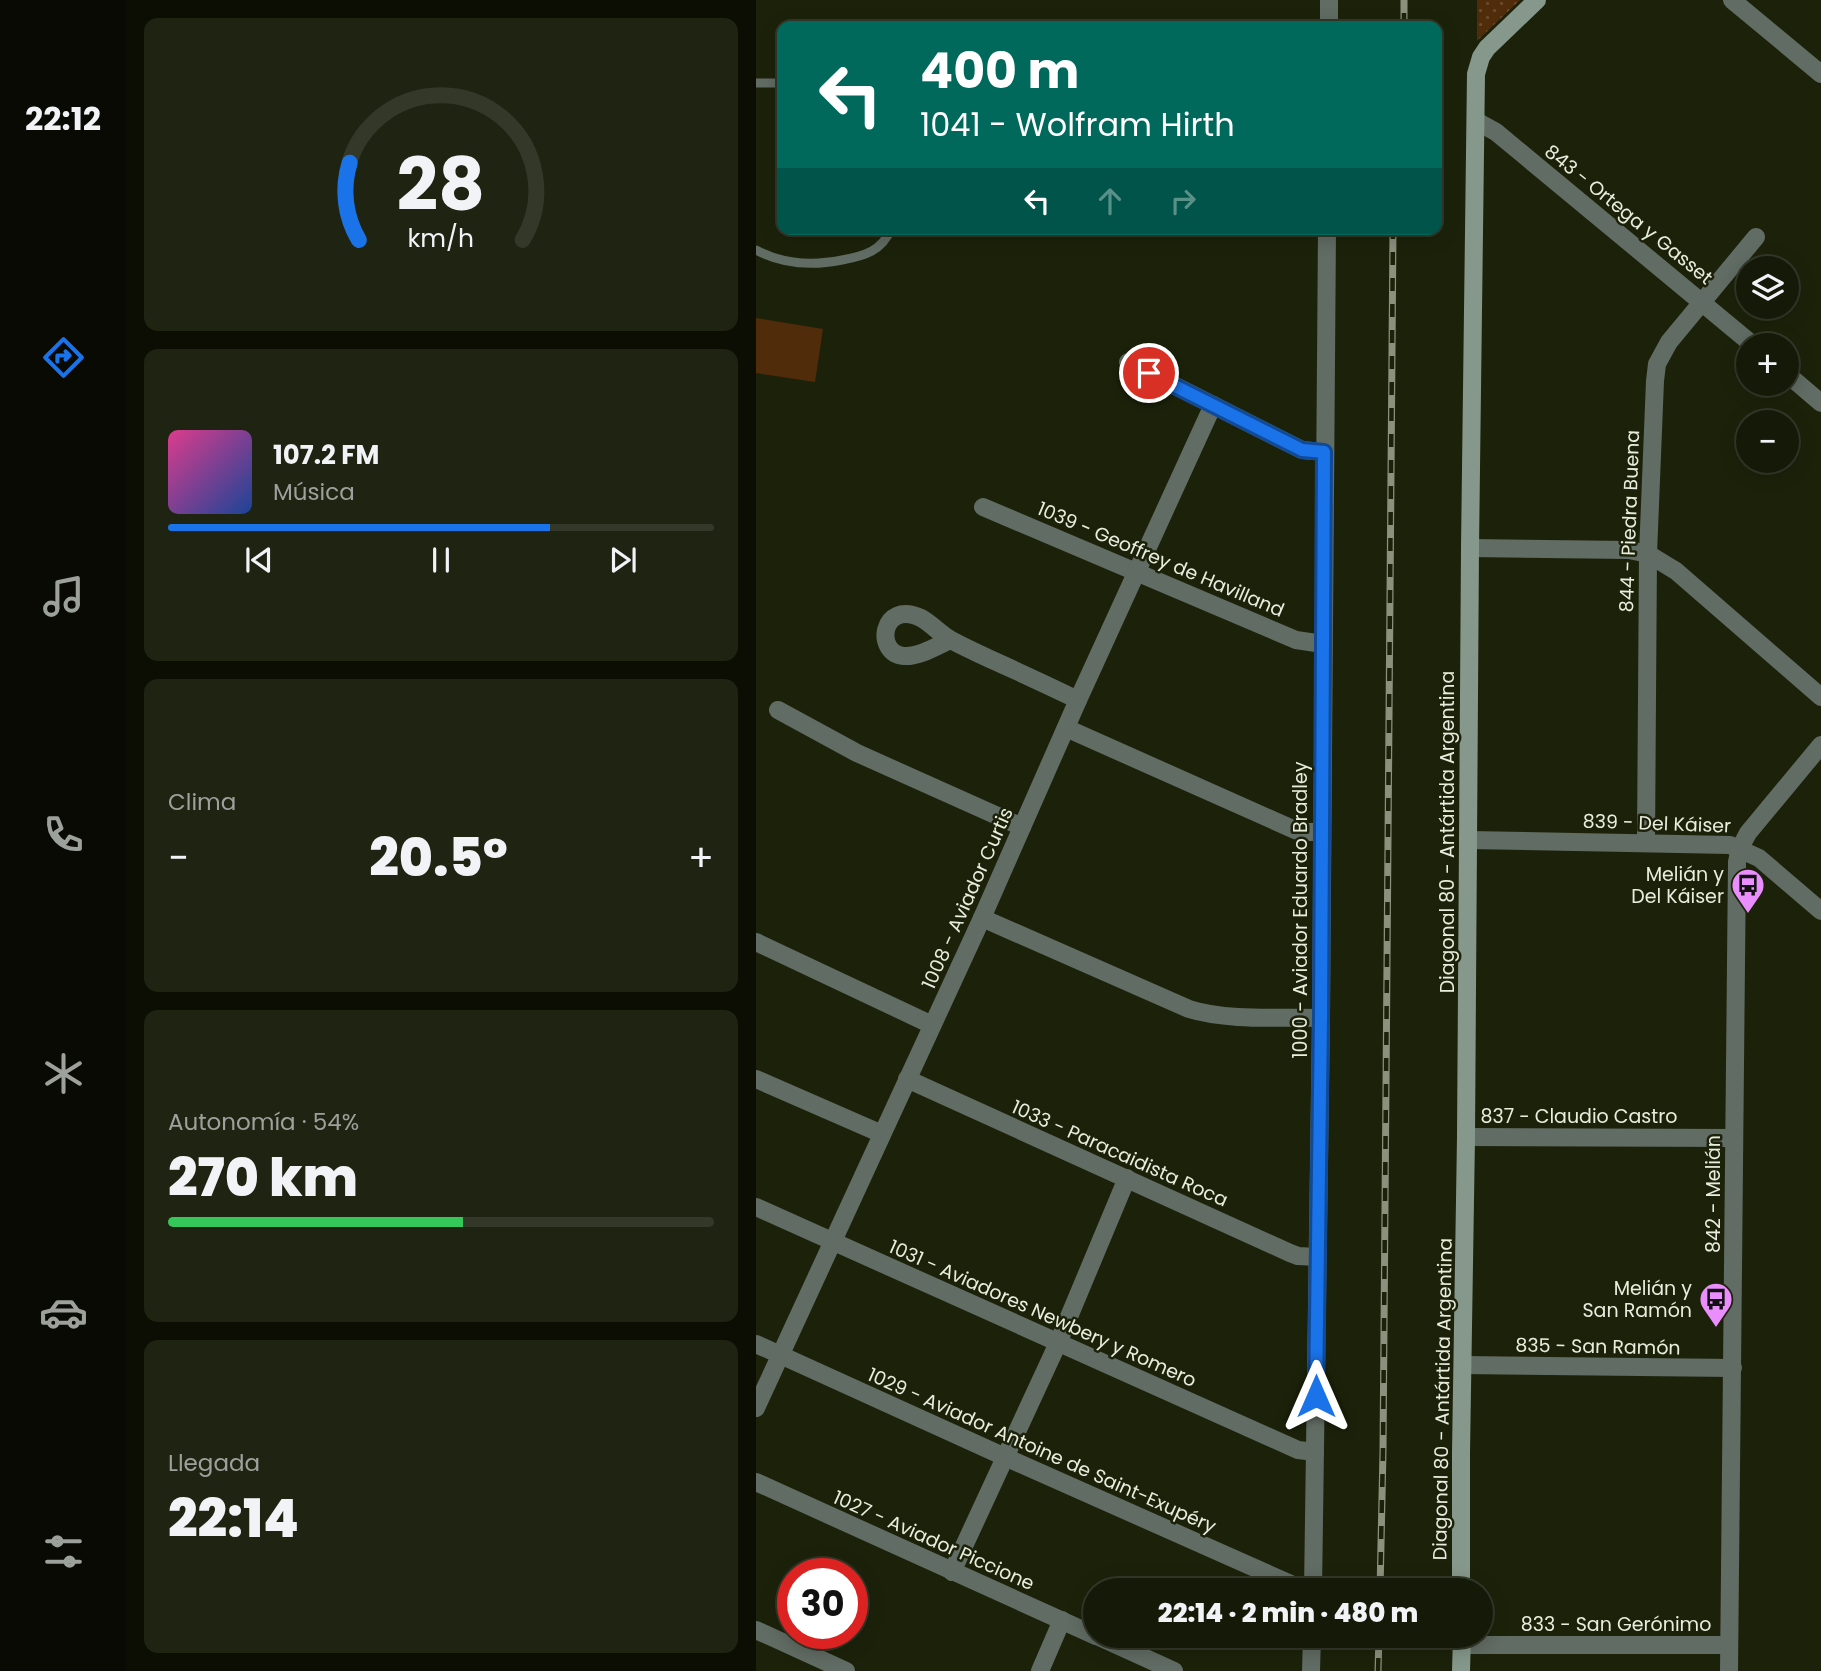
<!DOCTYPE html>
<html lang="es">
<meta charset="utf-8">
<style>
body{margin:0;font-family:Poppins,sans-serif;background:#1e2312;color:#f1f3f6;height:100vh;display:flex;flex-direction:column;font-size:26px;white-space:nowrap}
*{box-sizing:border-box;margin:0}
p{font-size:23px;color:#9da19c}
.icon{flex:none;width:38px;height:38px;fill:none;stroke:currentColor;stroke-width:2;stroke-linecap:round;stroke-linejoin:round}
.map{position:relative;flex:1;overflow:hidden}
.panel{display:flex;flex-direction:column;gap:18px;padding:18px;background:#0c0e04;width:630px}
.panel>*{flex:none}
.top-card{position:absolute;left:21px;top:21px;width:665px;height:214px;border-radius:14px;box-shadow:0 4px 18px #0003,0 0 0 2px #343829;background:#00695c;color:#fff;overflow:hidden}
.fabs{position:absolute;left:980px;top:256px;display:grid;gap:14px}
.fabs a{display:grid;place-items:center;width:63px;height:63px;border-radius:50%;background:#151a08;box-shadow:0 4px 18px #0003,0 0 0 2px #343829;font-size:35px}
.speed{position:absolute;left:21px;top:1558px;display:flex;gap:14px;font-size:35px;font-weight:700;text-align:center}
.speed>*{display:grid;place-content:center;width:91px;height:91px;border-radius:50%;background:#151a08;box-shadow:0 4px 18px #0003,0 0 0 2px #343829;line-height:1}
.speed .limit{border:10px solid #d22;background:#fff;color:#111}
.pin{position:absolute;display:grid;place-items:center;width:60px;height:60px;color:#fff;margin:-30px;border:4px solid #fff;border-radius:50%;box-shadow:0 2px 7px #0007}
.me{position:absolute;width:77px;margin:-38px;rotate:0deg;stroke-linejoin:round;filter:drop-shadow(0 0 5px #0008)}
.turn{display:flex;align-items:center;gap:24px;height:147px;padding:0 28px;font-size:32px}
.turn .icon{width:91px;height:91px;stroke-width:2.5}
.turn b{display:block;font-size:49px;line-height:60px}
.lanes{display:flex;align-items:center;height:66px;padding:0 28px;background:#0003;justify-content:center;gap:35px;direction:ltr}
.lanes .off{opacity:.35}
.big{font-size:52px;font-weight:800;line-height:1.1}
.panel .tile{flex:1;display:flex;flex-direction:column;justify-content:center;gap:10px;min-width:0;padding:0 24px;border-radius:14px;background:#1e2312}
.panel .dial{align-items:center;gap:0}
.dial svg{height:182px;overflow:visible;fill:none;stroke:#343829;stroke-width:7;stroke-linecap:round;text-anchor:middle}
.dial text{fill:#f1f3f6;stroke:none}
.song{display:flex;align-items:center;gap:21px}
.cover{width:84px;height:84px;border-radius:10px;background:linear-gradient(135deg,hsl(330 70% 55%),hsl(220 70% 35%))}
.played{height:7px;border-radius:4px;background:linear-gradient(90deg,#1a73e8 70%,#343829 70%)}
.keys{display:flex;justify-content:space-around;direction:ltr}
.heat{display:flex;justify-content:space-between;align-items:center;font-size:38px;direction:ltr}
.charge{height:10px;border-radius:5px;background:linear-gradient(90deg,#34c759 54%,#343829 0)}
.trip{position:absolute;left:327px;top:1578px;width:410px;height:70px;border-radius:35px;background:#151a08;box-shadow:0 4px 18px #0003,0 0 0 2px #343829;font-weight:800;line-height:70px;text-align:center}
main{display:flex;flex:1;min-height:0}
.menu{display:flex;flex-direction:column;width:126px;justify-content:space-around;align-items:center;background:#080a03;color:#9da19c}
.menu .icon{width:49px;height:49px}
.menu .on{color:#1a73e8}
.menu b{font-size:32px;color:#f1f3f6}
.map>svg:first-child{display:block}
</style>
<main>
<nav class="menu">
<b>22:12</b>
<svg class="icon on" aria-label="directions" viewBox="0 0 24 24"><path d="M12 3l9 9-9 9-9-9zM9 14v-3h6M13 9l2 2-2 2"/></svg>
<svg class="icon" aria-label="music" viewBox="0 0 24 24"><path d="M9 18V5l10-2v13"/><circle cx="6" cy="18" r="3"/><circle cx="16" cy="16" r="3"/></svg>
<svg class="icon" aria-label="phone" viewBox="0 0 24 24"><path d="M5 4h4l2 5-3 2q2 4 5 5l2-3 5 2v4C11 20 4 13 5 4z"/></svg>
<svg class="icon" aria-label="climate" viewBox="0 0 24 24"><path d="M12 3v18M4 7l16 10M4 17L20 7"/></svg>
<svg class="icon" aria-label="car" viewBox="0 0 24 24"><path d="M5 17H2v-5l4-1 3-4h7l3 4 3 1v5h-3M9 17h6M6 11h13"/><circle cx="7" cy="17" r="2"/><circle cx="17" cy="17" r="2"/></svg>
<svg class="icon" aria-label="filters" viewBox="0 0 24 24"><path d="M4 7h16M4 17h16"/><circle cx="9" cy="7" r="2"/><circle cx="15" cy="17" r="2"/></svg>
</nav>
<section class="panel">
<div class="tile dial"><svg viewBox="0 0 100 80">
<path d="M14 69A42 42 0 1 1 86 69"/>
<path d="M14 69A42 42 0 0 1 10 35" stroke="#1a73e8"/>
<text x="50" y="56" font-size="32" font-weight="700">28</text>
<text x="50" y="72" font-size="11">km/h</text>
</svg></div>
<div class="tile">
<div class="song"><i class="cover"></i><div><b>107.2 FM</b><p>Música</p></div></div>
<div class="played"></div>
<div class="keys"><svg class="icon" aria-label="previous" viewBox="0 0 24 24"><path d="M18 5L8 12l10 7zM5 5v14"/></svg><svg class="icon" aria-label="pause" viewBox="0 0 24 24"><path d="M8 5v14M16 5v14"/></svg><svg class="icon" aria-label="next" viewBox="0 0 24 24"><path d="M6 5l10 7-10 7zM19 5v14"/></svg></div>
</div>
<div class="tile"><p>Clima</p>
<div class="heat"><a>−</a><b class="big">20.5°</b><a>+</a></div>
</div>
<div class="tile"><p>Autonomía · 54%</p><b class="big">270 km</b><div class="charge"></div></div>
<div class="tile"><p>Llegada</p><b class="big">22:14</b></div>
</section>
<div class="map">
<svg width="1065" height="1671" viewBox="0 0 1065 1671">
<defs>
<pattern id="grass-dots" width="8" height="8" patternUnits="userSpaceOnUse" patternTransform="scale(1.75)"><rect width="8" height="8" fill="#512c0b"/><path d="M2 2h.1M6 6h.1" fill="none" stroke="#6a4b2e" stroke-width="1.8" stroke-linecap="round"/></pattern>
</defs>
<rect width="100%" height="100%" fill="#1c220a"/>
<path fill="url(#grass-dots)" d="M721 0H764L721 41Z"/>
<path fill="#512c0b" d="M0 318 67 329 59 382 0 373Z"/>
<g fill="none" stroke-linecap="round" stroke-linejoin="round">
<g stroke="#616c64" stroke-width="9">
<path d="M0 83H26"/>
<path d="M0 250C28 265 56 266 86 260 108 256 126 251 135 229"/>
</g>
<g stroke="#616c64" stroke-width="18">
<path d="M976 0 1065 74"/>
<path d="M573 26V0"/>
<path d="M720 121 740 132 997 345"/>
<path d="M372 362 546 450 568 452"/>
<path d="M1031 374 1065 403"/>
<path d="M227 507 540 640 567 644"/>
<path d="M714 548 873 550 892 554 920 571 1065 697"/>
<path d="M194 640C181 646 163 657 148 656 118 654 125 599 165 618 176 624 184 634 195 640 208 647 221 653 234 659 263 672 293 686 322 700"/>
<path d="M22 710 101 753 266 827"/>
<path d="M310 728 539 830 546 832H565"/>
<path d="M712 840 974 845 1003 858 1065 911"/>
<path d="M890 842 892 554 899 381 901 364 913 342 1000 237"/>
<path d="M226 918 433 1009C471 1021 525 1017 565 1018"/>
<path d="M0 942 176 1025"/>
<path d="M0 1079 126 1134"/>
<path d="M151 1079 534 1253 542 1256 561 1257"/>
<path d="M710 1137 978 1138"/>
<path d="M0 1207 542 1450 559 1452"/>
<path d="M0 1344 249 1457 537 1585 557 1588"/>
<path d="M707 1365 977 1368"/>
<path d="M0 1408 226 918 322 700 457 405"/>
<path d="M0 1482 340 1636"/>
<path d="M196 1572 302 1343 371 1178"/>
<path d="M557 1591 565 1018 571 229"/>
<path d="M0 1630 90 1671"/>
<path d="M341 1636 418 1671"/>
<path d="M706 1645H973"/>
<path d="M284 1671 306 1620"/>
<path d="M555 1671 556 1636"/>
</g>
<path stroke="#616c64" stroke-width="18" d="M973 1671 981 862 984 848 992 833 1065 745"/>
<g stroke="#86988b" stroke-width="18">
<path d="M705 1591V1453L710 1137 714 548 720 74 725 57 731 48 781 0"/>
<path d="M705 1671 706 1636"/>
</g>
<defs>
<g id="rail">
<path d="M648 26V0"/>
<path d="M624 1591 627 1451 637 229"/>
<path d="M622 1671 623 1636"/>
</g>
</defs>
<use href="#rail" stroke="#8c917e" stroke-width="7"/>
<use href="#rail" stroke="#1c220a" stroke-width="4.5" stroke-dasharray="13" stroke-linecap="butt"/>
</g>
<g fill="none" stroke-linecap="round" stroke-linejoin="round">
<defs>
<path id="route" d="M393 373 546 450 568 452 565 1018 560 1396"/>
</defs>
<use href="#route" stroke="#114b97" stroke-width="18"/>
<use href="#route" stroke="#1a73e8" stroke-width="12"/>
</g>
<defs>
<symbol id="bus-pin" viewBox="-11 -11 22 30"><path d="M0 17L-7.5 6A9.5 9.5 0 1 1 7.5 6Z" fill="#ea8dfd" stroke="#1c220a"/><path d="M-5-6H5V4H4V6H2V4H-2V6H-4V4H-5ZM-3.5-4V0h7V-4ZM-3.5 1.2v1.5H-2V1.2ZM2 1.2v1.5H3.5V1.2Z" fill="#111"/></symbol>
</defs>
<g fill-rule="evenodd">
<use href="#bus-pin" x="973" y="866" width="38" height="52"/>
<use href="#bus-pin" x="941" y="1280" width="38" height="52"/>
</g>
<g text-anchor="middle" stroke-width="5" stroke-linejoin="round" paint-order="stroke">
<g font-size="19" fill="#e8edde" stroke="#1c220a">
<text transform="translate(873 214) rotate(39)" y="7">843 - Ortega y Gasset</text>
<text transform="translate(873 521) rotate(-88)" y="7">844 - Piedra Buena</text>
<text transform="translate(405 559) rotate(23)" y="7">1039 - Geoffrey de Havilland</text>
<text transform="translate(901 823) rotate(2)" y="7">839 - Del Káiser</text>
<text transform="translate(691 832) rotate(-90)" y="7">Diagonal 80 - Antártida Argentina</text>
<text transform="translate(211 898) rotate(-66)" y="7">1008 - Aviador Curtis</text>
<text transform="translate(544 910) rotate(-90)" y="7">1000 - Aviador Eduardo Bradley</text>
<text x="823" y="1123">837 - Claudio Castro</text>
<text transform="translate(364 1153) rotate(24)" y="7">1033 - Paracaidista Roca</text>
<text transform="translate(957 1194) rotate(-90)" y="7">842 - Melián</text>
<text transform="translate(287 1313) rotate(24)" y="7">1031 - Aviadores Newbery y Romero</text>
<text transform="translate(842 1346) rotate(1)" y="7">835 - San Ramón</text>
<text transform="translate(686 1399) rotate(-89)" y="7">Diagonal 80 - Antártida Argentina</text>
<text transform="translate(286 1450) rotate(24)" y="7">1029 - Aviador Antoine de Saint-Exupéry</text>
<text transform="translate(178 1540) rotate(24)" y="7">1027 - Aviador Piccione</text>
<text x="860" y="1631">833 - San Gerónimo</text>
</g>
<g font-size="19" fill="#e8edde" stroke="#1c220a" text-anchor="end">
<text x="968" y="881">Melián y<tspan x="968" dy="22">Del Káiser</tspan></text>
<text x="936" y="1295">Melián y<tspan x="936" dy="22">San Ramón</tspan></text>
</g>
</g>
</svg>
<div class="fabs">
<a><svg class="icon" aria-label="layers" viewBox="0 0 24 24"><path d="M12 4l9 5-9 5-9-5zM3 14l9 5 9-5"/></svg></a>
<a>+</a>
<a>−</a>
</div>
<div class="speed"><div class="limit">30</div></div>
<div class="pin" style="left:393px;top:373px;background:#d93025"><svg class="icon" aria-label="arrive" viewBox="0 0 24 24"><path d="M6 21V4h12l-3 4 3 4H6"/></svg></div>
<svg class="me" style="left:560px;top:1396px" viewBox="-20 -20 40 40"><path d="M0-17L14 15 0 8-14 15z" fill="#1a73e8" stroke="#fff" stroke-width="4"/></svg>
<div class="trip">22:14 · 2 min · 480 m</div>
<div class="top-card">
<div class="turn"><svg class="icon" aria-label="left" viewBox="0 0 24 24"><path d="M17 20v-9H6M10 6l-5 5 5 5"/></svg><div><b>400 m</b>1041 - Wolfram Hirth</div></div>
<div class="lanes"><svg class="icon" aria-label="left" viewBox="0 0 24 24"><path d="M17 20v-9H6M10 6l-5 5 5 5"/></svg><svg class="icon off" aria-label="ahead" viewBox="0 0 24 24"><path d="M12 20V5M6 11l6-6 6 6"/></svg><svg class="icon off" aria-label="right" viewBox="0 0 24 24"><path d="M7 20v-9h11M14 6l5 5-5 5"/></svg></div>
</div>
</div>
</main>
